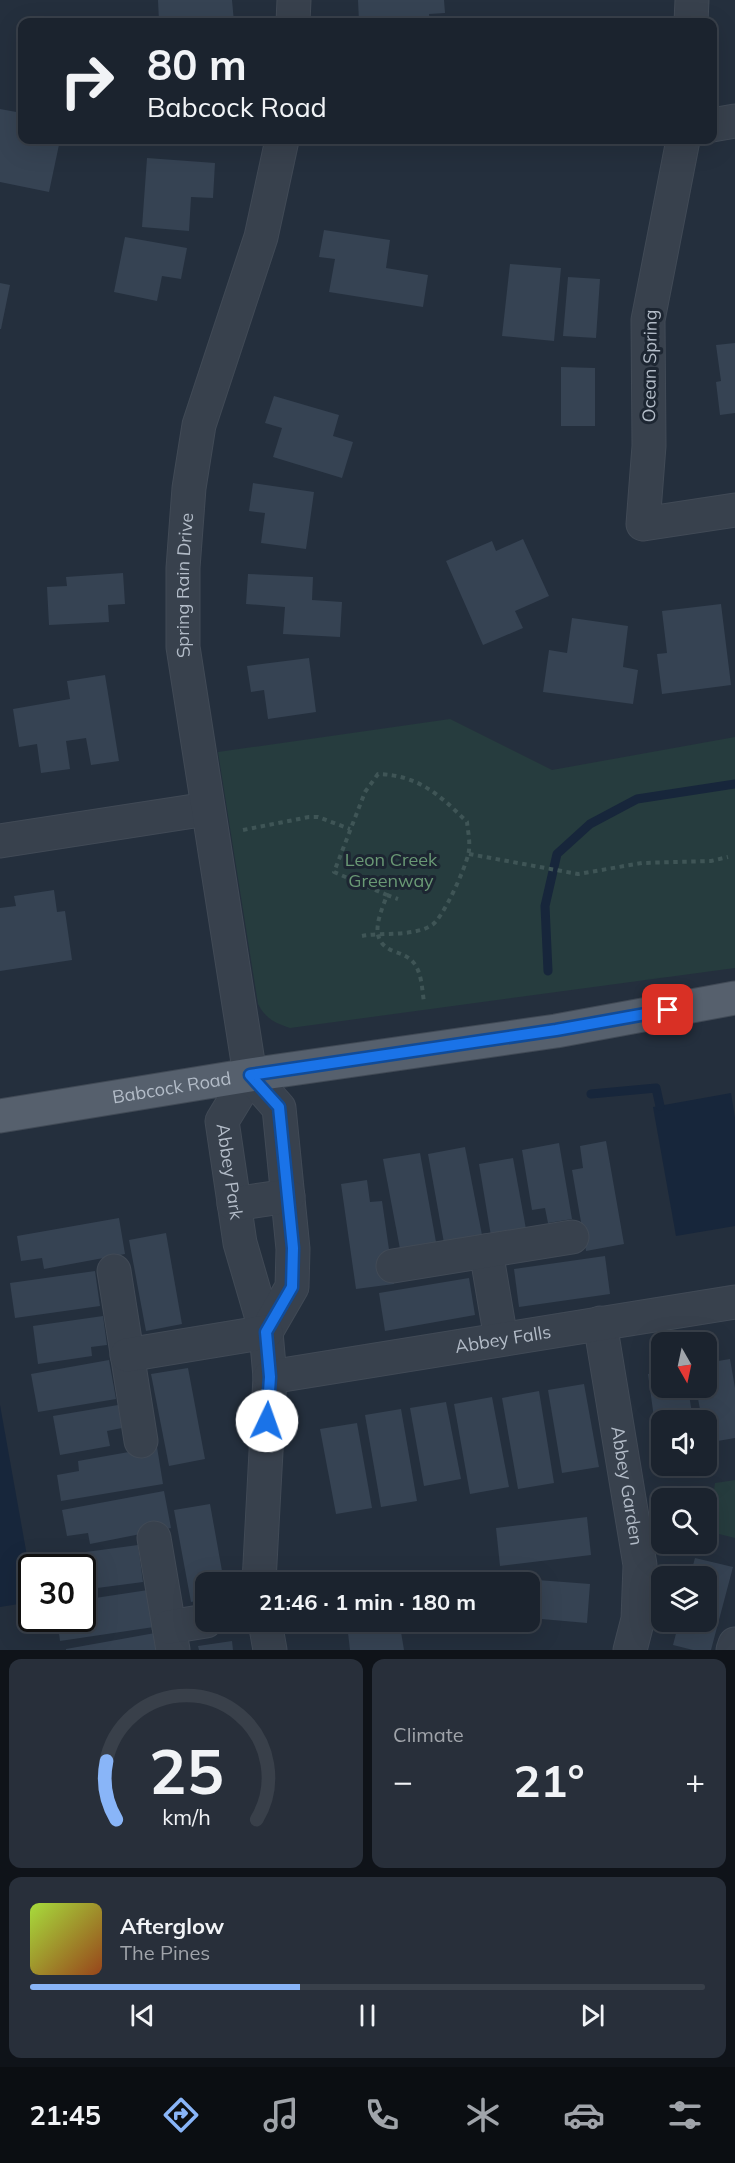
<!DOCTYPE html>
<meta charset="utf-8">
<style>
body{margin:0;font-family:Mulish,sans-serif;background:#282f3a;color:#f1f3f6;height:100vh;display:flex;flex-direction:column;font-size:22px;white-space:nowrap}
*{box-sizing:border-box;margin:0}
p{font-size:20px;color:#a0a4aa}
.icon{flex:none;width:33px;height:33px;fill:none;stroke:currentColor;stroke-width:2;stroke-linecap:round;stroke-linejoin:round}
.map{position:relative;height:1650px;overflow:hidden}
.sheet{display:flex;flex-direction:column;gap:9px;padding:9px;background:#0f1319;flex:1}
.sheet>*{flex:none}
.hud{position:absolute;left:18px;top:18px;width:699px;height:126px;border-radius:12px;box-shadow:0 6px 24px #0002,0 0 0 2px #39404a;background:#1b232e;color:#f1f3f6;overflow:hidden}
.needle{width:39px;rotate:171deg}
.controls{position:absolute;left:651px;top:1332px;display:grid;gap:12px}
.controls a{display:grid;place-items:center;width:66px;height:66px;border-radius:12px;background:#1b232e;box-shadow:0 6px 24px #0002,0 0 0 2px #39404a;font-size:30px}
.speed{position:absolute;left:18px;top:1554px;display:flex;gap:12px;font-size:30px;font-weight:700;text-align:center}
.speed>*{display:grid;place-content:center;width:78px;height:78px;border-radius:50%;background:#1b232e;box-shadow:0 6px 24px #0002,0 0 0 2px #39404a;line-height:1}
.speed .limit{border:3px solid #111;border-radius:9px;background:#fff;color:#111}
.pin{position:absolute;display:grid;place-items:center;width:51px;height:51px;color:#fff;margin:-26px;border-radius:12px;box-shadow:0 3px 9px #0006}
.me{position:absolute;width:66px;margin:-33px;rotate:3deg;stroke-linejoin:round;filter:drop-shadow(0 0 4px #0008)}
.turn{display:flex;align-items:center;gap:21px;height:126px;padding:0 30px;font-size:27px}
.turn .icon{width:78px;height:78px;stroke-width:2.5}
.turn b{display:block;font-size:42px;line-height:51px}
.big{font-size:45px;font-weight:700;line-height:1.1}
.sheet .tile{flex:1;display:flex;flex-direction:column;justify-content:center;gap:9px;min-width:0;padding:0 21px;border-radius:12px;background:#282f3a}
.sheet .dial{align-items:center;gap:0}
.dial svg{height:156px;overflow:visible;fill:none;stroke:#39404a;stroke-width:7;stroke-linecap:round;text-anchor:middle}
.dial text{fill:#f1f3f6;stroke:none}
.song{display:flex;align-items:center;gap:18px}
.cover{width:72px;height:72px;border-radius:9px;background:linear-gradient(135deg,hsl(80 70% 55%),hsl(20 70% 35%))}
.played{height:6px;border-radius:3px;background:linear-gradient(90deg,#89b5f8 40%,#39404a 40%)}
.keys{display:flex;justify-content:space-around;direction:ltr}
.heat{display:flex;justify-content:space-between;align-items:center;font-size:33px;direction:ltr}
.sheet .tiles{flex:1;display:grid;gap:9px;grid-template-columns:1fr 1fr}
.tile:last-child{grid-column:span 2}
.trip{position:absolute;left:195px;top:1572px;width:345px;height:60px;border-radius:12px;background:#1b232e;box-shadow:0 6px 24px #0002,0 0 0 2px #39404a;font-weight:700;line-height:60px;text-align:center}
.menu{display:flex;height:96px;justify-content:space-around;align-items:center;background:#0b0e12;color:#a0a4aa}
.menu .icon{width:42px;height:42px}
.menu .selected{color:#89b5f8}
.menu b{font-size:27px;color:#f1f3f6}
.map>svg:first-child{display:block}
</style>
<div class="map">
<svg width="735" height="1650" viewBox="0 0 735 1650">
<rect width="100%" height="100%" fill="#242f3d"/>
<g fill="#263c3e">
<path d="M450 719 552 770 735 737V968L290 1028C275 1023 266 1019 258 1004L218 752Z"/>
<path d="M735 1480V1538L707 1531 715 1483Z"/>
</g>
<g fill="#17263b">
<path d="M731 1093 735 1118V1226L676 1236 653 1107Z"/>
<path d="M0 1405 32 1584 31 1602 0 1607Z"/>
</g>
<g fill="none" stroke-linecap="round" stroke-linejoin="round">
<g stroke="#17263b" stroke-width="9">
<path d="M548 971 545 906 557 854 590 824 637 799 735 784"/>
<path d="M591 1094 656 1088 660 1106"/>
</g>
</g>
<g fill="#364353">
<path d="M158 0H232L234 22H159Z"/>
<path d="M358 0H444L445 13 429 14 430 22H359Z"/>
<path d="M0 109 22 113V140H60L49 192 0 182Z"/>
<path d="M147 158 215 163 213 198 191 197 189 231 142 227Z"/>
<path d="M324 230 390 240 386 268 428 275 423 307 329 292 335 259 319 257Z"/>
<path d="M125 237 187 248 181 279 162 276 157 301 114 292Z"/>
<path d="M510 264 561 268 554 341 502 336Z"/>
<path d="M568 277 600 279 596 338 563 336Z"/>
<path d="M0 283 10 285 1 329H0Z"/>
<path d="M735 343V413L720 415 716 382 721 381 716 345Z"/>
<path d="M561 367 595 368V426H561Z"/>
<path d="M274 396 339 415 333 436 353 442 342 478 273 457 282 428 265 423Z"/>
<path d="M253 483 314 492 306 549 261 543 265 513 249 511Z"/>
<path d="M523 539 549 596 515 611 523 628 483 645 446 561 492 541 496 551Z"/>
<path d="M123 573 125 604 108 605 109 622 49 625 47 587 67 586 66 577Z"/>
<path d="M248 574 313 577 312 600 342 602 340 637 283 634 285 607 246 604Z"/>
<path d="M721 604 731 685 662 694 657 654 667 653 662 611Z"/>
<path d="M572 618 628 626 623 667 638 670 633 704 543 692 549 650 567 653Z"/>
<path d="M309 658 316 712 268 719 264 690 251 692 247 666Z"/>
<path d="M105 675 119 761 91 765 86 738 66 741 70 769 41 773 37 744 19 747 13 709 70 699 67 681Z"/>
<path d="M54 890 57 912 65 911 72 960 0 971V908L16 906 14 896Z"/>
<path d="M606 1141 624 1244 586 1251 572 1170 583 1168 580 1146Z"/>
<path d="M559 1143 572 1219 548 1223 545 1208 532 1210 522 1150Z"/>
<path d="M465 1147 482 1235 444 1243 428 1154Z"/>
<path d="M420 1153 436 1242 400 1249 383 1159Z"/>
<path d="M513 1158 526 1229 491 1236 479 1164Z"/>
<path d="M367 1180 370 1202 382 1201 394 1284 356 1289 341 1184Z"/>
<path d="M119 1218 125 1254 44 1269 42 1258 21 1261 17 1236Z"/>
<path d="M166 1233 182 1324 146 1331 129 1240Z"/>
<path d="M605 1256 610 1294 519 1307 514 1269Z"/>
<path d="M95 1271 100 1306 15 1318 10 1283Z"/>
<path d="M469 1278 475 1315 385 1331 379 1293Z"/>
<path d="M103 1316 107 1345 91 1347 92 1356 38 1364 33 1326Z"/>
<path d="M730 1359 735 1388V1438L706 1443V1420H702L696 1388H706V1363Z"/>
<path d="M109 1360 116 1399 38 1412 31 1374Z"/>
<path d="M188 1368 205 1459 169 1466 151 1374Z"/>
<path d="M662 1372V1388H688L693 1420H662L660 1462 648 1374Z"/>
<path d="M584 1384 599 1467 562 1473 548 1390Z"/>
<path d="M539 1391 554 1483 518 1489 502 1398Z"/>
<path d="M492 1397 509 1487 470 1494 454 1404Z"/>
<path d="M446 1402 461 1479 424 1486 410 1408Z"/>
<path d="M118 1405 122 1428 107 1431 110 1446 60 1455 53 1416Z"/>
<path d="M401 1409 417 1501 381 1507 365 1415Z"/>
<path d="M357 1423 372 1508 336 1514 320 1429Z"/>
<path d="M157 1447 163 1484 61 1501 57 1475 79 1471 78 1461Z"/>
<path d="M661 1466H699V1471L662 1476Z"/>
<path d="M164 1491 171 1528 90 1544 88 1533 67 1536 62 1510Z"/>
<path d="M210 1504 224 1582H206V1599L191 1602 174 1510Z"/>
<path d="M587 1517 591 1555 500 1566 496 1528Z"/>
<path d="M138 1545 143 1582 82 1590V1568H58L56 1556Z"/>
<path d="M695 1558 733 1567 711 1650H693L673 1645 679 1622H706V1576H690Z"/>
<path d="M499 1577 590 1584 587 1623 530 1618V1582H498Z"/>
<path d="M148 1590 154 1627 60 1641 57 1618H82V1600Z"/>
<path d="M400 1626 404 1650H350L348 1633Z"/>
<path d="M155 1633 158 1650H66V1649Z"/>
<path d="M232 1641 233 1650H199L198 1646Z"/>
</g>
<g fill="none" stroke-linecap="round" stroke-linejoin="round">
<defs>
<g id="minor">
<path d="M293 22 294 0"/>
<path d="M691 22 692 0"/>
<path d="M712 125 735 121"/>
<path d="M683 140 648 320 649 446 643 524 735 510"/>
<path d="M0 841 207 809"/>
<path id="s1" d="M250 1075 183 647V568L189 488 199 425 261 237 282 140"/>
<path id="s2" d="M250 1075 222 1121 240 1243 266 1332 270 1377 259 1582"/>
<path d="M250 1075 279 1108 293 1249 292 1287 266 1332"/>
<path d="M234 1204 288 1196"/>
<path d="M486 1251 501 1339"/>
<path d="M393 1266 572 1237"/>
<path d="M114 1271 141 1441"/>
<path id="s3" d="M600 1323 640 1565 638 1619 630 1650"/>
<path d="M127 1355 266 1332"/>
<path id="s4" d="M270 1377 735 1302"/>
<path d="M154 1538 173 1650"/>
<path d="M265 1622 270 1650"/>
<path d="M169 1627 206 1621"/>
<path d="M733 1650 735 1644"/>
</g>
<g id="major">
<path id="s5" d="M0 1116 250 1075 556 1031 735 998"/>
</g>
</defs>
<use href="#minor" stroke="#414a56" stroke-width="35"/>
<use href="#major" stroke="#414a56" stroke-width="35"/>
<g stroke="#3f5556" stroke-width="4" stroke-dasharray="4.5 4.5" stroke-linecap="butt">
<path d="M243 830 309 817H318L350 829"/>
<path d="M469 854 578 874 642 863 711 861 728 857"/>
<path d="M387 895 398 899"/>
<path d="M362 936C383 932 413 937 432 925 443 918 465 869 468 855 471 845 468 832 467 822 440 795 418 775 378 774L365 792 334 872 387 895C380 915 367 940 393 951 401 954 408 956 413 962 422 972 422 990 424 1002"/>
</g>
<use href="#minor" stroke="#38414d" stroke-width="33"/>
<use href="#major" stroke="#56606d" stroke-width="33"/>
</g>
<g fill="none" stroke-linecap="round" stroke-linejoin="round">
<defs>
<path id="route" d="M267 1421 270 1377 266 1332 292 1287 293 1248 279 1107 250 1075 556 1030 668 1010"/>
</defs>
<use href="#route" stroke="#114b97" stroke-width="15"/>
<use href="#route" stroke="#1a73e8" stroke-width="10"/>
</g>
<g text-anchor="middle" stroke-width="6" stroke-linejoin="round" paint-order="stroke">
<g font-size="18" fill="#b3bcc8" stroke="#1d2632">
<text transform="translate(650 366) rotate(-89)" y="6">Ocean Spring</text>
<text dy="6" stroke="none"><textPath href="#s1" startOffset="495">Spring Rain Drive</textPath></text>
<text dy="6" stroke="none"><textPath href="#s5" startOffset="174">Babcock Road</textPath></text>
<text dy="6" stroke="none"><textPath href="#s2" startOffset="105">Abbey Park</textPath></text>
<text dy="6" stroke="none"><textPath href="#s4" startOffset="236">Abbey Falls</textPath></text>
<text dy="6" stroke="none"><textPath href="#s3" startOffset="165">Abbey Garden</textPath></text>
</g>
<g font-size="18" fill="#6a9975" stroke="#1d2632">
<text x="391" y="866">Leon Creek<tspan x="391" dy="21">Greenway</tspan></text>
</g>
</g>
</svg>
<div class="controls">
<a><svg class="needle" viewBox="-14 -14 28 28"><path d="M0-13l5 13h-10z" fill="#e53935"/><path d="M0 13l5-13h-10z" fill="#a0a4aa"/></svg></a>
<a><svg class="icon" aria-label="sound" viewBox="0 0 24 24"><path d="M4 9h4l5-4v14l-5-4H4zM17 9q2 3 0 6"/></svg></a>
<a><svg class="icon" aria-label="search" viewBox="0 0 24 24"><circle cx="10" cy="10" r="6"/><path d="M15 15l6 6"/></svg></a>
<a><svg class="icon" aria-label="layers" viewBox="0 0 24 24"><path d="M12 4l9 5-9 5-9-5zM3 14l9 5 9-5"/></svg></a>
</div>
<div class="speed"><div class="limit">30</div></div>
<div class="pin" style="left:668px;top:1010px;background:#d93025"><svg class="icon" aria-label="arrive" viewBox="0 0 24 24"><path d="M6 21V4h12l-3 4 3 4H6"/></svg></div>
<svg class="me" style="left:267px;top:1421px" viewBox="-20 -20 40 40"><circle r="19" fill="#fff"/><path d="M0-13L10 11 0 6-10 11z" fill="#1a73e8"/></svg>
<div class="trip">21:46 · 1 min · 180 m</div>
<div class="hud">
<div class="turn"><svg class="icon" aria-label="right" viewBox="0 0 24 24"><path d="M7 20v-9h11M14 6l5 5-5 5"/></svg><div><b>80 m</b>Babcock Road</div></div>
</div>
</div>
<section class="sheet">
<div class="tiles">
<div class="tile dial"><svg viewBox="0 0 100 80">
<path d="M14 69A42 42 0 1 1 86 69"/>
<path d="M14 69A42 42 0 0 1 9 39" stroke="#89b5f8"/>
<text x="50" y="56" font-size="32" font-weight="700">25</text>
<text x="50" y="72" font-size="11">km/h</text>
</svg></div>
<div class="tile"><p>Climate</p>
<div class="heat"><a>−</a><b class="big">21°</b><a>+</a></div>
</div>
<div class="tile">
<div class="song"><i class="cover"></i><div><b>Afterglow</b><p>The Pines</p></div></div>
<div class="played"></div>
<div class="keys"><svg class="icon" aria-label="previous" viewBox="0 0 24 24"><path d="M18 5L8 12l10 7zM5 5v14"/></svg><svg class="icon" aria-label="pause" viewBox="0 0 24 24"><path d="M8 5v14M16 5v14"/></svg><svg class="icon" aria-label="next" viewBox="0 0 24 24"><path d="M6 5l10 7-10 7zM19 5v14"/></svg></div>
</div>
</div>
</section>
<nav class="menu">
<b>21:45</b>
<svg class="icon selected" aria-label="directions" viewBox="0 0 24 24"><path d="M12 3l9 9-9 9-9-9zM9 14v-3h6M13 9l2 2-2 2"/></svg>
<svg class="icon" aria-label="music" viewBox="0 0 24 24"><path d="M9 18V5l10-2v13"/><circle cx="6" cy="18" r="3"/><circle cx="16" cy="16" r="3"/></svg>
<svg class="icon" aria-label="phone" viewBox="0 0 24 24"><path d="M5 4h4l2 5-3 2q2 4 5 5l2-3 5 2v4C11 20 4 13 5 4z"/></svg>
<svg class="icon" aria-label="climate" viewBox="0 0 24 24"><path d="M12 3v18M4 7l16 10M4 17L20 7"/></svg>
<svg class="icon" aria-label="car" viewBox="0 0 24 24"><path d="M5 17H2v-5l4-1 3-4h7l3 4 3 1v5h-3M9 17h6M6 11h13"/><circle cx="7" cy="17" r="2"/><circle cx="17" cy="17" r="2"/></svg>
<svg class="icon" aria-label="filters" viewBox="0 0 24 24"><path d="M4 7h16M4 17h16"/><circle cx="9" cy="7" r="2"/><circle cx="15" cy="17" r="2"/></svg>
</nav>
